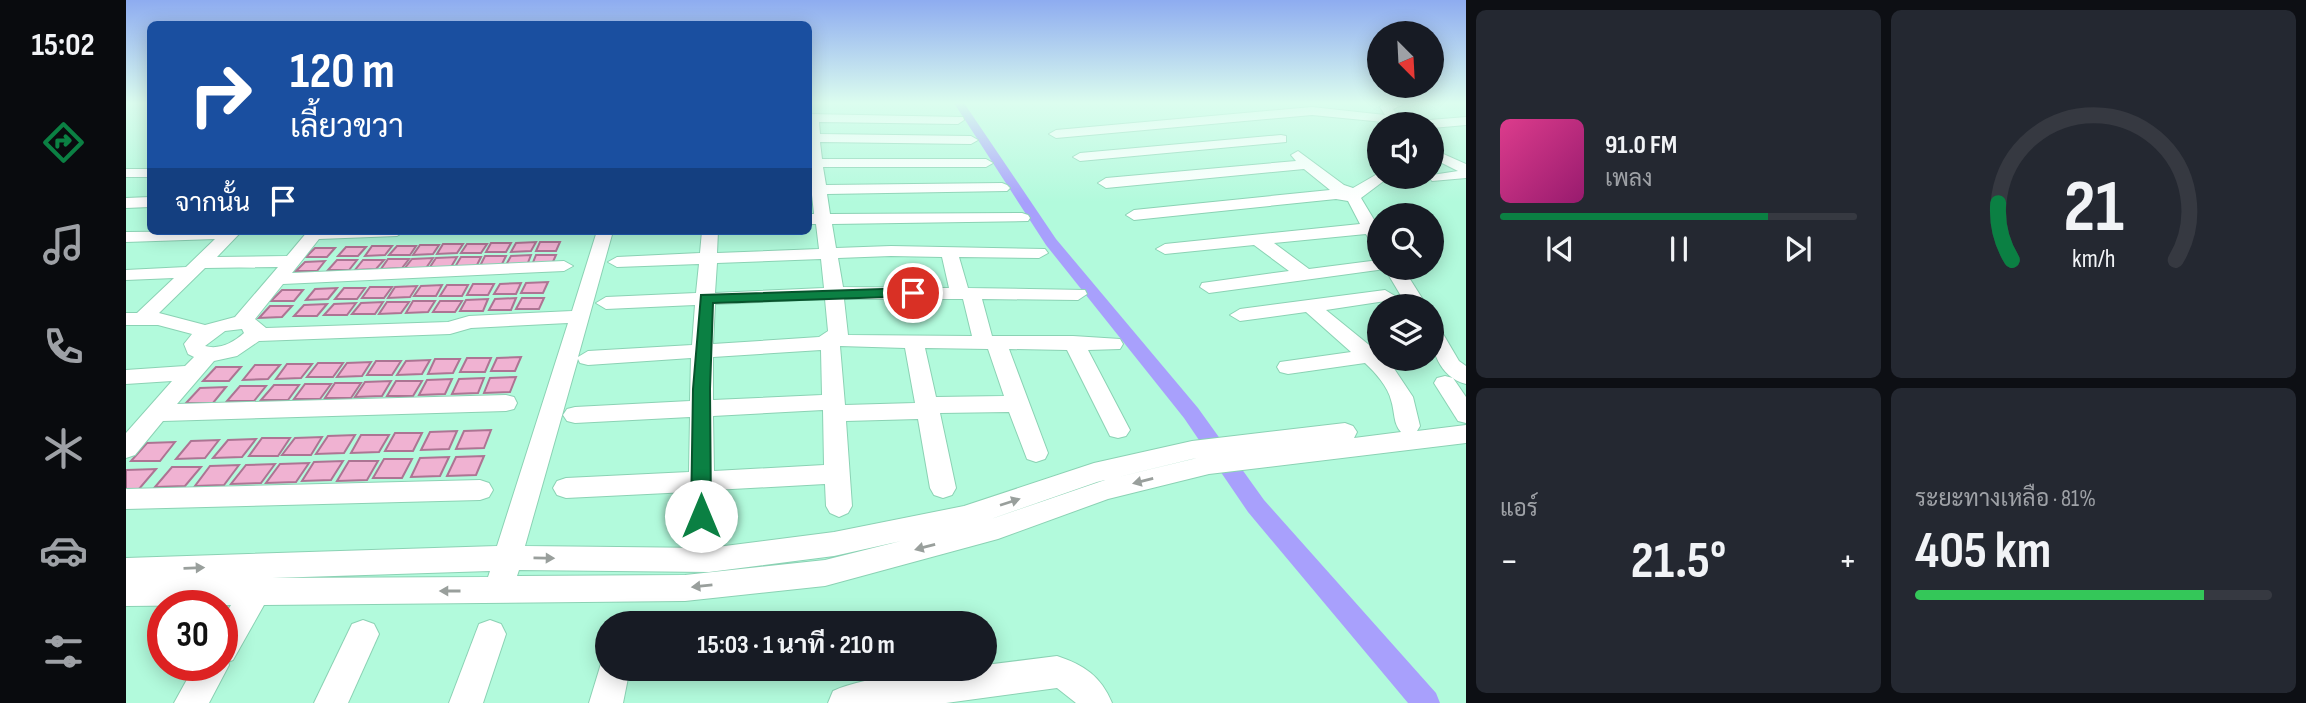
<!DOCTYPE html>
<html lang="th">
<meta charset="utf-8">
<style>
body{margin:0;font-family:"Sofia Sans Condensed",Sarabun,sans-serif;background:#242831;color:#f1f3f6;height:100vh;display:flex;flex-direction:column;font-size:26px;white-space:nowrap}
*{box-sizing:border-box;margin:0}
p{font-size:23px;color:#9ea1a6}
.icon{flex:none;width:38px;height:38px;fill:none;stroke:currentColor;stroke-width:2;stroke-linecap:round;stroke-linejoin:round}
.map{position:relative;flex:1;overflow:hidden}
.details{display:flex;flex-direction:column;gap:10px;padding:10px;background:#0d0f14;width:840px}
.details>*{flex:none}
.top-card{position:absolute;left:21px;top:21px;width:665px;height:214px;border-radius:10px;box-shadow:0 4px 18px #0003;background:#1a4fa0;color:#fff;overflow:hidden}
.needle{width:46px;rotate:156deg}
.buttons{position:absolute;left:1241px;top:21px;display:grid;gap:14px}
.buttons a{display:grid;place-items:center;width:77px;height:77px;border-radius:50%;background:#171b24;box-shadow:0 4px 18px #0003;font-size:35px}
.speed{position:absolute;left:21px;top:590px;display:flex;gap:14px;font-size:35px;font-weight:700;text-align:center}
.speed>*{display:grid;place-content:center;width:91px;height:91px;border-radius:50%;background:#171b24;box-shadow:0 4px 18px #0003;line-height:1}
.speed .limit{border:10px solid #d22;background:#fff;color:#111}
.pin{position:absolute;display:grid;place-items:center;width:60px;height:60px;color:#fff;margin:-30px;border:4px solid #fff;border-radius:50%;box-shadow:0 2px 7px #0007}
.me{position:absolute;width:77px;margin:-38px;rotate:0deg;stroke-linejoin:round;filter:drop-shadow(0 0 5px #0008)}
.turn{display:flex;align-items:center;gap:24px;height:147px;padding:0 28px;font-size:32px}
.turn .icon{width:91px;height:91px;stroke-width:2.5}
.turn b{display:block;font-size:49px;line-height:60px}
.then{display:flex;align-items:center;height:66px;padding:0 28px;background:#0003;gap:14px;font-size:26px}
.big{font-size:52px;font-weight:700;line-height:1.1}
.details .card{flex:1;display:flex;flex-direction:column;justify-content:center;gap:10px;min-width:0;padding:0 24px;border-radius:10px;background:#242831}
.details .dial{align-items:center;gap:0}
.dial svg{height:182px;overflow:visible;fill:none;stroke:#363941;stroke-width:7;stroke-linecap:round;text-anchor:middle}
.dial text{fill:#f1f3f6;stroke:none}
.song{display:flex;align-items:center;gap:21px}
.cover{width:84px;height:84px;border-radius:10px;background:linear-gradient(135deg,hsl(330 70% 55%),hsl(320 70% 35%))}
.played{height:7px;border-radius:4px;background:linear-gradient(90deg,#0b8043 75%,#363941 75%)}
.keys{display:flex;justify-content:space-around;direction:ltr}
.heat{display:flex;justify-content:space-between;align-items:center;font-size:38px;direction:ltr}
.charge{height:10px;border-radius:5px;background:linear-gradient(90deg,#34c759 81%,#363941 0)}
.details .tiles{flex:1;display:grid;gap:10px;grid-template-columns:repeat(2,1fr)}
.trip{position:absolute;left:469px;top:611px;width:402px;height:70px;border-radius:35px;background:#171b24;box-shadow:0 4px 18px #0003;font-weight:700;line-height:70px;text-align:center}
main{display:flex;flex:1;min-height:0}
.tabs{display:flex;flex-direction:column;width:126px;justify-content:space-around;align-items:center;background:#090b0e;color:#9ea1a6}
.tabs .icon{width:49px;height:49px}
.tabs .current{color:#0b8043}
.tabs b{font-size:32px;color:#f1f3f6}
.map>svg:first-child{display:block}
</style>
<main>
<nav class="tabs">
<b>15:02</b>
<svg class="icon current" aria-label="directions" viewBox="0 0 24 24"><path d="M12 3l9 9-9 9-9-9zM9 14v-3h6M13 9l2 2-2 2"/></svg>
<svg class="icon" aria-label="music" viewBox="0 0 24 24"><path d="M9 18V5l10-2v13"/><circle cx="6" cy="18" r="3"/><circle cx="16" cy="16" r="3"/></svg>
<svg class="icon" aria-label="phone" viewBox="0 0 24 24"><path d="M5 4h4l2 5-3 2q2 4 5 5l2-3 5 2v4C11 20 4 13 5 4z"/></svg>
<svg class="icon" aria-label="climate" viewBox="0 0 24 24"><path d="M12 3v18M4 7l16 10M4 17L20 7"/></svg>
<svg class="icon" aria-label="car" viewBox="0 0 24 24"><path d="M5 17H2v-5l4-1 3-4h7l3 4 3 1v5h-3M9 17h6M6 11h13"/><circle cx="7" cy="17" r="2"/><circle cx="17" cy="17" r="2"/></svg>
<svg class="icon" aria-label="filters" viewBox="0 0 24 24"><path d="M4 7h16M4 17h16"/><circle cx="9" cy="7" r="2"/><circle cx="15" cy="17" r="2"/></svg>
</nav>
<div class="map">
<svg width="1340" height="703" viewBox="0 0 1340 703">
<rect width="100%" height="100%" fill="#b2fadc"/>
<g fill="none" stroke-linecap="round" stroke-linejoin="round">
<path fill="#a8a0fc" fill-rule="evenodd" d="M828 103H838L930 239 1072 408 1138 500 1310 693 1314 703H1282L1122 512 1058 418 920 245Z"/>
</g>
<g fill="#f0b2d2" stroke="#ad7493" stroke-width="2">
<path d="M410 242 405 251 385 252 390 243Z"/>
<path d="M414 242H434L430 251H410Z"/>
<path d="M365 243H385L380 252H360Z"/>
<path d="M317 244H337L331 253 311 254Z"/>
<path d="M341 244H361L355 253H335Z"/>
<path d="M294 245H313L307 254 287 255Z"/>
<path d="M246 246H266L259 255 239 256Z"/>
<path d="M271 246H290L284 255H263Z"/>
<path d="M220 247H240L232 256H212Z"/>
<path d="M189 248H209L201 257H180Z"/>
<path d="M405 255 401 265H380L385 256Z"/>
<path d="M410 255H430L426 264 406 265Z"/>
<path d="M359 256H380L375 266H354Z"/>
<path d="M331 257 325 267H304L310 258Z"/>
<path d="M335 257H355L350 267H329Z"/>
<path d="M307 258 300 268H279L286 259Z"/>
<path d="M262 259H283L276 268 255 269Z"/>
<path d="M211 260H231L223 270H202Z"/>
<path d="M237 260H258L250 269 229 270Z"/>
<path d="M199 261 191 271H170L179 262Z"/>
<path d="M422 282 417 293H395L400 283Z"/>
<path d="M395 283 390 294H368L374 284Z"/>
<path d="M347 284H368L362 295H341Z"/>
<path d="M316 285 310 296H288L295 286Z"/>
<path d="M321 285H342L336 296H314Z"/>
<path d="M291 286 284 297 262 298 269 287Z"/>
<path d="M244 287H266L258 298H236Z"/>
<path d="M211 288 202 299 180 300 189 289Z"/>
<path d="M218 288H239L231 299H209Z"/>
<path d="M156 290H177L168 301H145Z"/>
<path d="M390 298 385 310H363L369 299Z"/>
<path d="M396 298H418L413 309H390Z"/>
<path d="M362 299 357 311H334L340 300Z"/>
<path d="M287 301H309L302 312 280 313Z"/>
<path d="M314 301H336L329 312H307Z"/>
<path d="M257 302 249 314H226L235 303Z"/>
<path d="M261 302H283L275 313 253 314Z"/>
<path d="M230 303 221 315H198L208 304Z"/>
<path d="M201 304 191 316H168L178 305Z"/>
<path d="M144 306H166L156 317 133 318Z"/>
<path d="M395 357 389 371H365L371 358Z"/>
<path d="M341 358H365L359 372H334Z"/>
<path d="M309 359H334L327 373 302 374Z"/>
<path d="M304 360 296 374 271 375 280 361Z"/>
<path d="M250 361H275L266 375H241Z"/>
<path d="M245 362 236 376 211 377 221 363Z"/>
<path d="M192 363H217L207 377H181Z"/>
<path d="M161 364H186L175 378 150 379Z"/>
<path d="M129 365H154L142 379 117 380Z"/>
<path d="M90 367H115L103 381H77Z"/>
<path d="M390 377 384 392 358 393 364 378Z"/>
<path d="M358 378 352 393 326 394 333 379Z"/>
<path d="M326 379 319 394 293 395 301 380Z"/>
<path d="M265 381 256 396 229 397 239 382Z"/>
<path d="M270 381H296L287 396H261Z"/>
<path d="M209 383H235L225 398H199Z"/>
<path d="M179 384H205L194 399H168Z"/>
<path d="M148 385H173L162 400H135Z"/>
<path d="M114 386H140L128 401H101Z"/>
<path d="M100 387 87 403H60L74 388Z"/>
<path d="M365 430 358 448 330 449 338 431Z"/>
<path d="M331 431 323 449 295 450 304 432Z"/>
<path d="M269 433H296L287 451H259Z"/>
<path d="M229 435 218 453 190 454 202 436Z"/>
<path d="M235 435H263L253 452 225 453Z"/>
<path d="M196 437 185 455H156L169 438Z"/>
<path d="M136 438H164L152 456H123Z"/>
<path d="M130 439 116 457 87 458 102 440Z"/>
<path d="M93 440 79 458 50 459 65 441Z"/>
<path d="M49 442 34 461H5L21 443Z"/>
<path d="M358 456 350 475 321 476 330 457Z"/>
<path d="M323 457 314 476 285 477 294 458Z"/>
<path d="M258 459H286L276 478H247Z"/>
<path d="M217 461 205 480 176 481 188 462Z"/>
<path d="M223 461H252L241 480 211 481Z"/>
<path d="M183 463 170 482 140 483 154 464Z"/>
<path d="M149 464 135 483 105 484 120 465Z"/>
<path d="M113 465 98 485 69 486 84 466Z"/>
<path d="M46 467H75L59 486 29 487Z"/>
<path d="M30 469 13 489H0V470Z"/>
</g>
<g fill="none" stroke-linecap="round" stroke-linejoin="round">
<defs>
<g id="minor">
<path d="M1280 103 1267 109 1278 124 1186 115 930 138 923 134 930 130 1186 107 1259 115 1254 107 1256 104Z"/>
<path d="M682 114 837 117 838 120 832 124 693 122 694 134 845 136 852 140 845 144 694 142 696 159H860L867 163 860 167H697L700 185 876 183 881 185 884 188 881 191 701 194 704 214 896 213 902 215 904 218 902 221 706 224 710 248 765 246 919 249 922 253 913 258 833 257 842 288 959 290 961 294 952 300 856 299 866 336H947L994 339 997 344 994 349 962 350 1004 430 1000 436 992 438 984 436 941 350 883 349 922 453 919 459 910 462 901 459 883 412 814 413 830 488 826 495 817 498 808 495 804 488 792 419 720 421 726 506 722 513 713 517 704 513 700 506 699 484 588 490V516L584 524 575 527 566 524 562 516V492L440 498 431 495 427 488 431 481 440 478 563 472 564 417 449 423 441 421 437 415 441 409 449 407 564 401 565 358 462 365 454 363 452 359 399 546 583 548 708 532 838 506 968 463 1066 441 1219 423 1227 426 1231 432 1228 438 1275 432C1267 424 1269 412 1265 400 1262 387 1249 372 1239 363L1162 374 1154 372 1151 367 1154 362 1225 352 1180 312 1114 321 1104 315 1114 309 1259 290 1269 296 1266 300 1200 310 1248 349H1253V359L1263 361 1287 397 1294 426 1291 431 1340 425V443L1083 474 982 499 872 539 699 586 559 601 138 605 107 660 102 662 103 665 83 703H48L69 665H96V620L105 605 0 606V558L371 546 442 323 345 328 324 334 133 341 111 356 88 361 51 404 380 395 388 397 391 403 388 409 380 411 37 421 9 455 0 458V433L46 381 0 384V370L59 366 68 357 62 354 58 344 66 334 32 325H0V313H11L48 278 0 280V270L60 267 89 239 0 242V232L116 231 91 257 161 256 182 231H279L271 236 193 239 166 273 438 261 447 266 438 271 157 284 129 319 140 328 322 322 343 316 446 311 471 231H487L452 357 462 351 566 345 569 305 480 309 470 303 480 297 570 293 573 264 491 267 482 262 491 257 574 253 576 231H592L591 253 693 249 690 224H682V214H688L686 195H682ZM765 256 816 257 823 288 717 287 712 258ZM695 259 698 288 589 293 591 263ZM152 267 109 317 79 325 33 313 79 268ZM699 299 702 331 693 337 587 344 589 304ZM718 299H837L846 336 722 335ZM116 329 118 333C107 343 93 350 79 346L99 331ZM714 346 779 348 789 403 719 405ZM799 348 862 349 878 396 810 397ZM695 350 696 395 587 400V357ZM697 410 698 465 588 471 587 416ZM1071 458 984 479 1066 459ZM979 480 871 517 865 519 971 482ZM775 541 699 560 559 575 391 576 393 570 583 572 708 556ZM364 571 362 577 146 578Z"/>
<path d="M1340 117V125L1306 128V124H1298L1304 120Z"/>
<path d="M1155 135 1160 136V142L954 161 947 157 954 153Z"/>
<path d="M1306 149 1340 164V178L1306 181 1304 178 1306 175 1332 171 1306 158Z"/>
<path d="M1172 151 1218 185 1227 188 1253 173V177H1263L1235 198 1253 228V247L1247 246 1240 234 1148 243 1183 269 1253 260V268H1277L1301 306H1281L1259 269 1083 293 1074 287 1076 283 1163 271 1128 245 1039 254 1030 249 1039 244 1234 224 1222 201 1210 199 1008 220 1000 215 1008 210 1204 190 1178 169 980 188 972 183 980 178 1170 161 1165 155Z"/>
<rect x="0" y="169" width="24" height="8"/>
<path d="M24 197V207L0 208V198Z"/>
<path d="M1306 325 1313 327 1333 361 1340 366V384C1313 377 1304 349 1306 325Z"/>
<path d="M1319 376 1327 378 1340 397V423L1332 421 1308 383 1311 378Z"/>
<path d="M354 480 363 483 367 490 363 497 354 500 0 509V489Z"/>
<path d="M237 620 248 624 253 634 222 703H188L226 624Z"/>
<path d="M364 620 375 624 380 634 357 703H323L353 624Z"/>
<path d="M481 655V668H504L497 703H463L477 657Z"/>
<path d="M931 656C958 665 975 676 986 703H950L931 688 820 703H702L707 691C741 675 821 668 859 668V665Z"/>
</g>
</defs>
<use href="#minor" stroke="#8bd2b4" stroke-width="2"/>
<use href="#minor" fill="#fff" fill-rule="evenodd"/>
</g>
<defs><path id="oneway-solid" d="M-6-.8H1V-3.2L6.5 0L1 3.2V.8H-6Z" transform="scale(1.75)"/></defs>
<g fill="#999f9c">
<use href="#oneway-solid" transform="translate(1017 481) rotate(166)"/>
<use href="#oneway-solid" transform="translate(884 502) rotate(-18)"/>
<use href="#oneway-solid" transform="translate(799 547) rotate(165)"/>
<use href="#oneway-solid" transform="translate(418 558) rotate(1)"/>
<use href="#oneway-solid" transform="translate(68 568) rotate(-2)"/>
<use href="#oneway-solid" transform="translate(576 586) rotate(174)"/>
<use href="#oneway-solid" transform="translate(324 591) rotate(180)"/>
</g>
<linearGradient id="sky" x2="0" y2="1"><stop stop-color="#8eacf0"/><stop offset="0.51" stop-color="#dcfdef"/><stop offset="1" stop-color="#dcfdef" stop-opacity="0"/></linearGradient>
<rect width="1340" height="202" fill="url(#sky)"/>
<path fill="#0b8043" stroke="#07532c" stroke-width="2" d="M787 288 794 293 792 296 587 303 584 389 585 516 582 522 575 525 567 522 565 516 567 389 575 295Z"/>
</svg>
<div class="buttons">
<a><svg class="needle" viewBox="-14 -14 28 28"><path d="M0-13l5 13h-10z" fill="#e53935"/><path d="M0 13l5-13h-10z" fill="#9ea1a6"/></svg></a>
<a><svg class="icon" aria-label="sound" viewBox="0 0 24 24"><path d="M4 9h4l5-4v14l-5-4H4zM17 9q2 3 0 6"/></svg></a>
<a><svg class="icon" aria-label="search" viewBox="0 0 24 24"><circle cx="10" cy="10" r="6"/><path d="M15 15l6 6"/></svg></a>
<a><svg class="icon" aria-label="layers" viewBox="0 0 24 24"><path d="M12 4l9 5-9 5-9-5zM3 14l9 5 9-5"/></svg></a>
</div>
<div class="speed"><div class="limit">30</div></div>
<div class="pin" style="left:787px;top:293px;background:#d93025"><svg class="icon" aria-label="arrive" viewBox="0 0 24 24"><path d="M6 21V4h12l-3 4 3 4H6"/></svg></div>
<svg class="me" style="left:575px;top:516px" viewBox="-20 -20 40 40"><circle r="19" fill="#fff"/><path d="M0-13L10 11 0 6-10 11z" fill="#0b8043"/></svg>
<div class="trip">15:03 · 1 นาที · 210 m</div>
<div class="top-card">
<div class="turn"><svg class="icon" aria-label="right" viewBox="0 0 24 24"><path d="M7 20v-9h11M14 6l5 5-5 5"/></svg><div><b>120 m</b>เลี้ยวขวา</div></div>
<div class="then">จากนั้น<svg class="icon" aria-label="arrive" viewBox="0 0 24 24"><path d="M6 21V4h12l-3 4 3 4H6"/></svg></div>
</div>
</div>
<section class="details">
<div class="tiles">
<div class="card">
<div class="song"><i class="cover"></i><div><b>91.0 FM</b><p>เพลง</p></div></div>
<div class="played"></div>
<div class="keys"><svg class="icon" aria-label="previous" viewBox="0 0 24 24"><path d="M18 5L8 12l10 7zM5 5v14"/></svg><svg class="icon" aria-label="pause" viewBox="0 0 24 24"><path d="M8 5v14M16 5v14"/></svg><svg class="icon" aria-label="next" viewBox="0 0 24 24"><path d="M6 5l10 7-10 7zM19 5v14"/></svg></div>
</div>
<div class="card dial"><svg viewBox="0 0 100 80">
<path d="M14 69A42 42 0 1 1 86 69"/>
<path d="M14 69A42 42 0 0 1 8 44" stroke="#0b8043"/>
<text x="50" y="56" font-size="32" font-weight="700">21</text>
<text x="50" y="72" font-size="11">km/h</text>
</svg></div>
<div class="card"><p>แอร์</p>
<div class="heat"><a>−</a><b class="big">21.5°</b><a>+</a></div>
</div>
<div class="card"><p>ระยะทางเหลือ · 81%</p><b class="big">405 km</b><div class="charge"></div></div>
</div>
</section>
</main>
